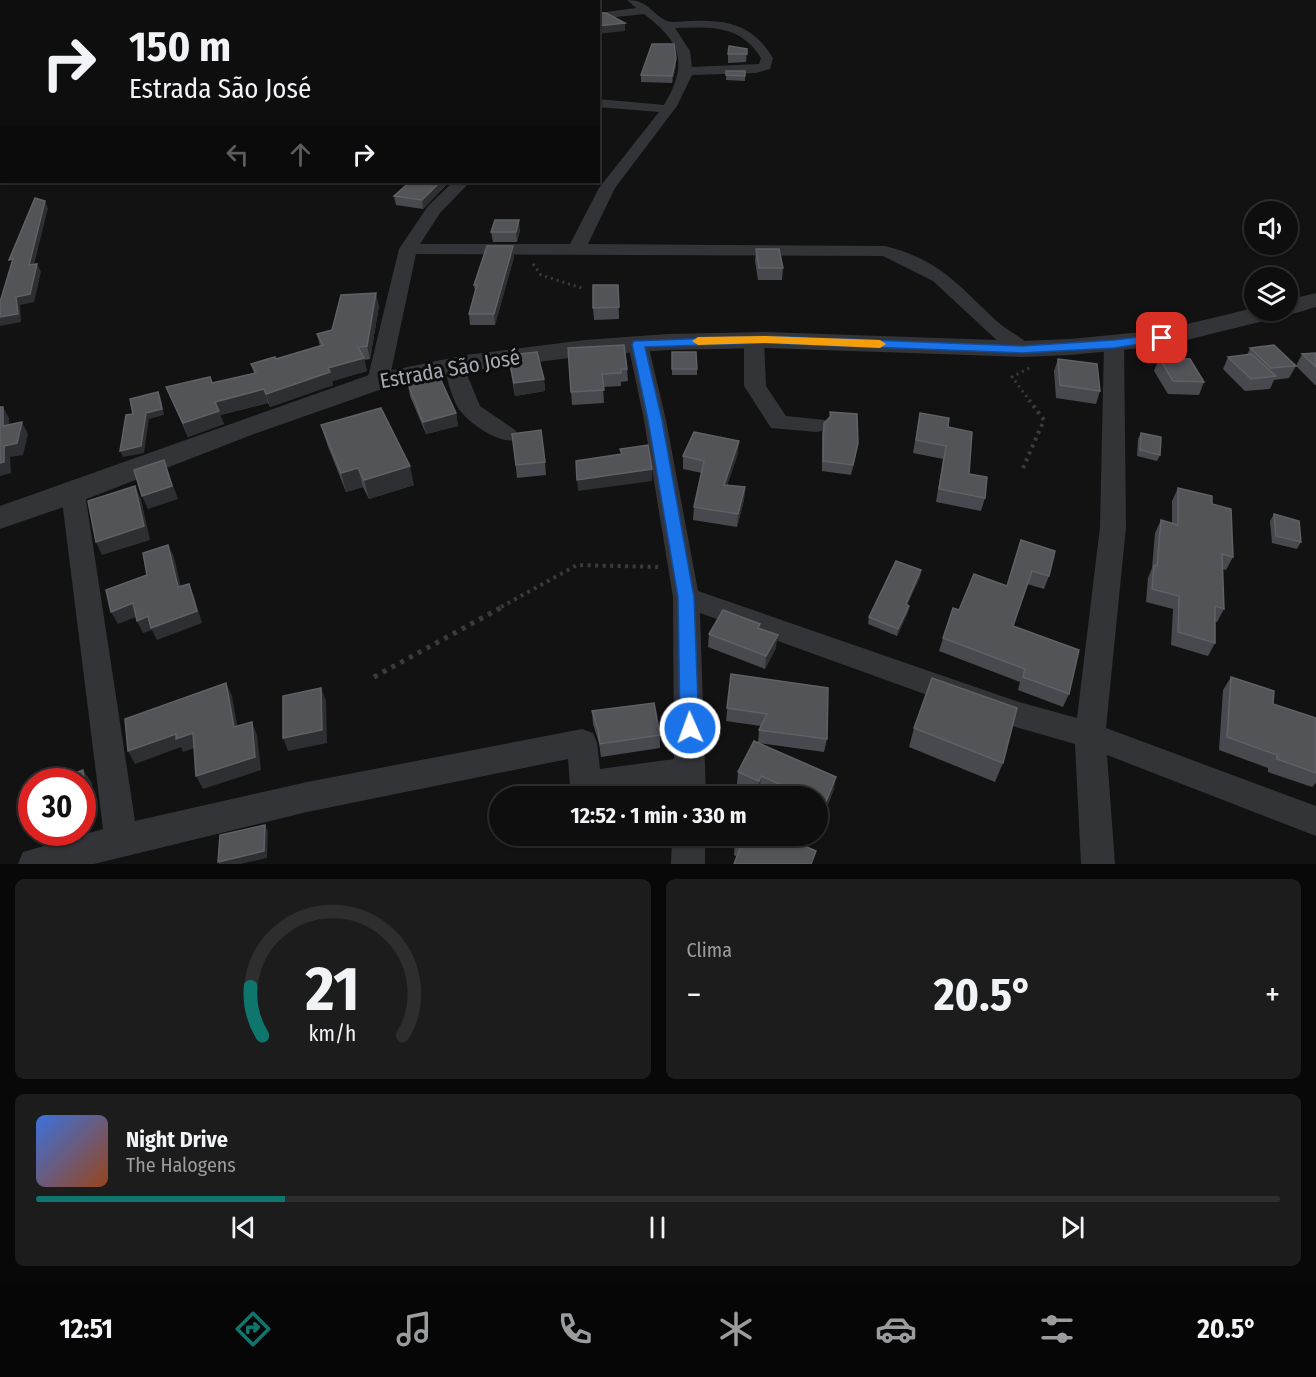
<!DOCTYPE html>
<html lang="pt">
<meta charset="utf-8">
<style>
body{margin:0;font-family:"Fira Sans Condensed",sans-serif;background:#1c1c1c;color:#f1f3f6;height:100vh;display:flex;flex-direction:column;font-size:22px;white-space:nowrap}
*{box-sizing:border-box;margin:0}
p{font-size:20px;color:#9b9c9e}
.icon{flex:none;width:33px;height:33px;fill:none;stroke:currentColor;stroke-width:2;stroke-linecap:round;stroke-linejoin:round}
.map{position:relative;height:864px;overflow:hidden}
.details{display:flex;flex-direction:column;gap:15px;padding:15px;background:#080808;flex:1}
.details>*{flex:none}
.banner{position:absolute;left:0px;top:0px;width:600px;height:183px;box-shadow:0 2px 4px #0004,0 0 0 2px #2e2e2e;background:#0e0e0e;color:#f1f3f6;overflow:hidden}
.buttons{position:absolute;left:1244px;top:201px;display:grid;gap:12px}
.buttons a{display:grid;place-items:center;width:54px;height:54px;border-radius:50%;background:#0e0e0e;box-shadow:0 2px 4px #0004,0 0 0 2px #2e2e2e;font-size:30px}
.speed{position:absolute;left:18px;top:768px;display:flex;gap:12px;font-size:30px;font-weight:700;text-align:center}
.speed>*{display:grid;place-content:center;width:78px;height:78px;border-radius:50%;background:#0e0e0e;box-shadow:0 2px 4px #0004,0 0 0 2px #2e2e2e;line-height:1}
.speed .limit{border:9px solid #d22;background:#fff;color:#111}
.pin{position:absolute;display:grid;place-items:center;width:51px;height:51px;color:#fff;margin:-26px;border-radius:12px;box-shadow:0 3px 9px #0006}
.me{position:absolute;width:66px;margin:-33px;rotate:358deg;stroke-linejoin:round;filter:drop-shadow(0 0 4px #0008)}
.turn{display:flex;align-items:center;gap:21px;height:126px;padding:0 30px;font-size:27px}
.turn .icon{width:78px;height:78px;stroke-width:2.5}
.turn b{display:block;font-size:42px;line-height:51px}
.lanes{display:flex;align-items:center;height:57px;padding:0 30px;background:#0003;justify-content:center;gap:30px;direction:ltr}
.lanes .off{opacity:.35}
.big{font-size:45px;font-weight:700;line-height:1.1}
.details .card{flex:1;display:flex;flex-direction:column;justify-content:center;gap:9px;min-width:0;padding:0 21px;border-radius:9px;background:#1c1c1c}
.details .dial{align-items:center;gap:0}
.dial svg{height:156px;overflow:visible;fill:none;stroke:#2e2e2e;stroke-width:7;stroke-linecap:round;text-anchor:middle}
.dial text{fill:#f1f3f6;stroke:none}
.song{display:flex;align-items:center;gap:18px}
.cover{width:72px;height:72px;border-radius:9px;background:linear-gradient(135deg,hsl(220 70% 55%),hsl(20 70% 35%))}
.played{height:6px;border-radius:3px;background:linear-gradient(90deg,#0f766e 20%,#2e2e2e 20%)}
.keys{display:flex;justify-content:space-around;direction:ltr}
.heat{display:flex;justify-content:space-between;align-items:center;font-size:33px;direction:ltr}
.details .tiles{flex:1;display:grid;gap:15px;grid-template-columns:1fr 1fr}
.card:last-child{grid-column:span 2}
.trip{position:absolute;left:489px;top:786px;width:339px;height:60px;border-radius:30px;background:#0e0e0e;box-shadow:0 2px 4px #0004,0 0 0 2px #2e2e2e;font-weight:700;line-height:60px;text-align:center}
.tabs{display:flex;height:96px;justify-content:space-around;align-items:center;background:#060606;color:#9b9c9e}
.tabs .icon{width:42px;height:42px}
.tabs .on{color:#0f766e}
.tabs b{font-size:27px;color:#f1f3f6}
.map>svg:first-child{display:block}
</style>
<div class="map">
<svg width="1316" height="864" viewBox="0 0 1316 864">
<rect width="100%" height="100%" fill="#121213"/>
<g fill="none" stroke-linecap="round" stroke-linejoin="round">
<g stroke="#393b3f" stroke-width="3" stroke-dasharray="2 4" stroke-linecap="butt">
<path d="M533 264 541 275 585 289"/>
<path d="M1029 368 1012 377 1030 401"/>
</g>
<g stroke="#393b3f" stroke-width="4" stroke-dasharray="3 4.5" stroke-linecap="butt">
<path d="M1023 468 1044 420 1029 400"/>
<path d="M501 607 577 565 659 567"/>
</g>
<path stroke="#393b3f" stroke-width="5" stroke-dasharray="4 6" stroke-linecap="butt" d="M374 677 504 606"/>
<g fill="#333438" fill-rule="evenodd">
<path d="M50 0H62V2H51Z"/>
<path d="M150 0H168L149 2Z"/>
<path d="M500 0H514L515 2H502Z"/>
<path d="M627 0C649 0 650 13 667 21 672 23 683 21 690 21 728 20 752 24 773 58L770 69 756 73 692 75 677 106 615 188 588 244 885 246C942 260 959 287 999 323 1009 332 1025 338 1032 349L1029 353H1015L1003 346 933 281 883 256 416 254 389 381 385 386 378 387 371 386 367 381 399 249 428 206 453 182H470L440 213 420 244H570L599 188 659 112 598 107V99L664 105C689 63 681 42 644 14L598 19V13L636 8ZM675 28C710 27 740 24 761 58L759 64 692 67 690 51Z"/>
<rect x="0" y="29" width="2" height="8"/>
<rect x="0" y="118" width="2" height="8"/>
<path d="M754 334 761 336 764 340 766 386 786 416 825 420 828 425 825 430 817 432 771 428 744 386V340L747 336Z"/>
<path d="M638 338 645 340 648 344 666 420 698 591 1019 702 1077 718 1100 527 1104 344 1107 340H1121L1124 344 1126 527 1106 728 1316 806V836L1107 755 1115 864H1081L1075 744 1019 728 700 613 706 796H674V788L608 796H578L575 795 570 785 568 759 307 812 94 864H18L23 852 103 829 61 493 64 487 73 485 82 487 85 493 135 821 307 782 582 729 593 733 597 743 600 769 674 759 673 597 644 420 628 344 631 340Z"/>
<path d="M453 359 460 361 463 365 480 406 515 430 518 435 515 440C500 444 472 425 462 413 452 402 448 379 443 365L446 361Z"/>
<path d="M672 836H705V864H671Z"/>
</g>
<path fill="#333438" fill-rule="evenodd" d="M1316 293V307L1296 313 1162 346 1070 355 1022 357 766 348 667 350 585 356 466 371 385 388 254 434 84 500 0 529V506L369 375 466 355 585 340 667 334 766 332 1022 341 1070 339 1162 330 1254 308V310H1287V300Z"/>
</g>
<g fill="#48494e">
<path d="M747 49 746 62 728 63V54Z"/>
<path d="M676 65 672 83 641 82V75Z"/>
<path d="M726 71H745V81L726 80Z"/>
<path d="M449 182 423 209 396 205 394 196Z"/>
<path d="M520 230 517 242H493L491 232Z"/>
<path d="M513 246 514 257 495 325H470L469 314 475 291 474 285Z"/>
<path d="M756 249 783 268 782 280H758L755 261Z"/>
<path d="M618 285 619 319 594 320 593 308Z"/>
<path d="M379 306 370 359 364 360 367 371 332 381 333 385 270 407 268 403 220 415 224 424 188 437 166 387 213 383 254 373 251 364 276 359 320 346 317 334 332 330Z"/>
<path d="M568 348 627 369 628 381 621 382V386L603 387 604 403 572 405Z"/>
<path d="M1250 348 1296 366 1289 378 1274 380 1270 389 1245 391 1223 369 1228 357 1247 355Z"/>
<path d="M672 352 697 369V375H672Z"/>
<path d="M1316 353V385H1315L1296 366 1302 354Z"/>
<path d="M508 355 544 379 545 391 515 396 510 368Z"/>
<path d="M1159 358 1204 382 1199 395 1168 394 1154 371Z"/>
<path d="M1058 359 1100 391 1096 404 1056 398 1054 371Z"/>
<path d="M408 384 456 413 458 426 426 434 410 396Z"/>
<path d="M830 412 856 454 851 475 822 471V433L824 423 829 418Z"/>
<path d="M920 413 948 427 969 474 985 498 981 511 936 502 943 459 913 453Z"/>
<path d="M321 425 414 485 369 499 363 487 346 492 327 444Z"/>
<path d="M1141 433 1160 455 1157 461 1137 456 1138 439Z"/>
<path d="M512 434 545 462 546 475 517 478Z"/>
<path d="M738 453 727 485 745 487 744 500 737 527 693 520 694 507 702 473 683 469V456Z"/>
<path d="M1178 488 1212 504 1233 557 1226 570 1222 569 1224 609 1217 622H1215V643L1208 656 1171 645 1173 609 1146 602 1148 578 1152 568 1155 533 1161 520 1172 523V501Z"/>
<path d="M1274 514 1301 542 1297 549 1272 543 1270 521Z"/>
<path d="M1021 540 1049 576 1044 589 1027 584 1013 626 1069 694 1063 707 1018 690 1020 682 939 651 943 638 959 610 1007 586Z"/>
<path d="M921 570 920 577 907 605 909 606 908 612 897 636 868 624 869 617Z"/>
<path d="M760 629 776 648 765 669 708 647 709 634Z"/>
<path d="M731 674 827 739 824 752 758 743 759 730 761 726 726 721Z"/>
<path d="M1231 677 1273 704 1316 718V783L1312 787 1268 772V768L1219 750 1223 690Z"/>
<path d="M592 711 660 735V748L601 757 599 743 593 724Z"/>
<path d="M914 728 1003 763 995 782 909 747Z"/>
<path d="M738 772 834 789 823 817 818 815V796H777L760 789 758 794 737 784Z"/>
<path d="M781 836 737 857 734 855 735 843Z"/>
</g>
<g fill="#2e2f32">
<path d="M81 0H111L112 1 82 2Z"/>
<path d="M625 23V31L598 34V26Z"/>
<path d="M676 58V65L672 83V76Z"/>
<path d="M440 182H449L423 209 422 200Z"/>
<path d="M45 201 48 208 32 273 29 265Z"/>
<path d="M519 220 520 230 517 242 516 232Z"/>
<path d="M513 246 514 257 495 325 494 314Z"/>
<path d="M37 264 41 272 34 302 20 305 21 322 0 326V317L16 297Z"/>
<path d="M376 293 379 306 370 359 367 346Z"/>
<path d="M364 358 367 371 332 381 333 385 270 407 266 394 328 368Z"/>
<path d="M544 379 545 391 515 396 514 383Z"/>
<path d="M264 389 268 403 220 415 224 424 188 437 183 423 215 402Z"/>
<path d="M158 392 161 398 164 415 149 419 144 453 123 457 120 451 146 413Z"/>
<path d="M3 407 9 418 10 437 3 426Z"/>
<path d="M456 413 458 426 426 434 423 422Z"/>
<path d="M22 422 28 434 23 455 10 457 11 473 0 476V463L4 446Z"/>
<path d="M739 441 738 453 723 498 724 485Z"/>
<path d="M164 460 178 499 148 509 142 496Z"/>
<path d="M410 466 414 485 369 499 364 480Z"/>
<path d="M358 468 363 487 346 492 341 473Z"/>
<path d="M652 469V481L578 491 577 480Z"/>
<path d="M135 486 141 499 150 540 102 555 96 542Z"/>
<path d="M745 487 744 500 737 527 738 514Z"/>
<path d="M168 545 174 557 184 600 178 587Z"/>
<path d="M921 570 920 577 904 611 906 604Z"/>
<path d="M189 584 194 596 202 623 157 640 152 630 143 633 137 621Z"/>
<path d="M133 603 139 616 118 624 111 612Z"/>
<path d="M909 606 908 612 897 636 898 629Z"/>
<path d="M778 635 776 648 765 669 766 656Z"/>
<path d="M226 683 232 696 240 740 234 727Z"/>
<path d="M321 688 326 701 327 743 288 751 283 738Z"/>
<path d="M252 722 257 735 261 770 203 789 196 776Z"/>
<path d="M193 733 200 746 183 752 181 747 135 764 128 751 176 734Z"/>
<path d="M83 770 92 783 94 809 82 813Z"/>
<path d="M761 776 760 789 758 794 759 781Z"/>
<path d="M836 777 834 789 823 817 825 804Z"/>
<path d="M265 825 268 831 267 858 240 864H219L218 862Z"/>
</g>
<g fill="#525458" stroke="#5f6166" stroke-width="1.5">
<path d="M0 0H9L11 2H2V19L0 20Z"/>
<path d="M566 0H584L587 2 560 1Z"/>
<path d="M598 13H606L625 23 598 26Z"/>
<path d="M652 44H674L676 58 672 76 641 75Z"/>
<path d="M729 46 747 49V54H728Z"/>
<path d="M726 71H745V76L726 75Z"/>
<path d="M410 182H440L422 200 394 196Z"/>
<path d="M35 198 45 201 29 265 37 264 30 294 16 297 18 314 0 317V302L13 259 9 260Z"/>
<path d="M495 220H519L516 232H491Z"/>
<path d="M487 246H513L494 314H469L477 285H474Z"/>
<path d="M756 249H779L783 268H759Z"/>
<path d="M593 285H618L619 307 593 308Z"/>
<path d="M376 293 367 346 358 347 364 358 328 368 330 372 266 394 264 389 215 402 219 411 183 423 166 387 210 377 212 383 256 373 251 364 275 357 276 359 323 345 317 334 332 330 341 295Z"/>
<path d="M624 345 627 369H621V373L602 374 604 390 571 392 568 348Z"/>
<path d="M1274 345 1296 366 1271 368 1250 348Z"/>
<path d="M537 352 544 379 514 383 508 355Z"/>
<path d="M672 352H696L697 369H672Z"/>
<path d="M1316 353V367L1302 354Z"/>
<path d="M1252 354 1276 376 1251 379 1228 357Z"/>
<path d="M1159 358 1190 359 1204 382 1173 381Z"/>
<path d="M1058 359 1097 364 1100 391 1060 385Z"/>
<path d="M439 376 456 413 423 422 408 384Z"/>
<path d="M158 392 162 409 146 413 141 446 120 451 126 415 133 414 130 399Z"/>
<path d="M0 407H3V426L22 422 17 443 4 446V462L0 463Z"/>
<path d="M381 408 410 466 364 480 358 468 341 473 321 425Z"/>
<path d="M830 412 857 414 858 443 853 465 823 461 824 423 831 416Z"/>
<path d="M920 413 949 418 948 427 972 432 969 474 987 477 985 498 939 489 946 446 916 440Z"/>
<path d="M541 430 545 462 516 465 512 434Z"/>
<path d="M694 432 739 441 724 485 745 487 738 514 694 507 704 461 683 456Z"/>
<path d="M1141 433 1161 437 1160 455 1140 450Z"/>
<path d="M648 445 652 469 577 480 576 461 622 454 620 449Z"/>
<path d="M164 460 172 486 142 496 134 470Z"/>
<path d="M135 486 144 526 96 542 88 501Z"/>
<path d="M1178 488 1212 496V504L1231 509 1233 557 1222 554 1224 609 1215 606V643L1178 632 1179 596 1152 589 1154 565 1157 566 1161 520 1178 525Z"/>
<path d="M1274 514 1299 521 1301 542 1276 536Z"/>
<path d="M1021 540 1055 551 1049 576 1032 571 1013 626 1079 650 1069 694 1023 677 1025 669 943 638 953 608 959 610 974 574 1007 586Z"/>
<path d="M168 545 178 587 189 584 197 611 151 628 148 616 137 621 133 603 111 612 106 590 147 575 143 553Z"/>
<path d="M896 561 921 570 906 604 909 606 898 629 869 617Z"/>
<path d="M723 610 760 624 758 628 778 635 766 656 709 634Z"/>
<path d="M731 674 828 688 827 739 759 730 767 714 727 708Z"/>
<path d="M1231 677 1274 691 1273 704 1316 718V773L1277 759V755L1227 737Z"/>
<path d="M932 678 1017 708 1003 763 914 728Z"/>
<path d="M226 683 234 727 252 722 255 757 196 776 193 733 176 739V734L128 751 125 719Z"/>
<path d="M321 688 322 730 283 738V696Z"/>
<path d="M654 703 660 735 600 744 598 730 592 711Z"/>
<path d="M754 741 836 777 825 804 818 801V796H807L761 776 759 781 738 772Z"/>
<path d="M83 770 85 797 82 798V782H52Z"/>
<path d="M265 825 264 851 218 862 220 835Z"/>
<path d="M738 836H781L816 851 811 864H734L741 846 735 843Z"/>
</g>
<path fill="#1a73e8" stroke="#114b97" stroke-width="1.5" d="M1162 334 1166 335V340L1114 348 1022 353 766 343 645 347 662 420 694 597 699 728 696 733 690 736 683 733 680 728 678 597 648 420 632 344 634 341 766 336 1022 346 1114 340Z"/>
<path fill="#f59e0b" d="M766 336 880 340 886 344 880 348 766 343 698 345 692 341 698 337Z"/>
<g text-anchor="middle" stroke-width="6" stroke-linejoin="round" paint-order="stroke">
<g font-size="21" fill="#a4aab2" stroke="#0d0d0e">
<text transform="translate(450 369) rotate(-10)" y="7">Estrada São José</text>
</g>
</g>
</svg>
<div class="buttons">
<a><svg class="icon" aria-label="sound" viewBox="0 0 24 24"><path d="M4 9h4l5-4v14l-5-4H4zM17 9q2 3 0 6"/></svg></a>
<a><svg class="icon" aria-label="layers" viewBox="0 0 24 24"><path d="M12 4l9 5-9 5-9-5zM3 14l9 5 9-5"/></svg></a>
</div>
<div class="speed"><div class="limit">30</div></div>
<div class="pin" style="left:1162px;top:338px;background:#d93025"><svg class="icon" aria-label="arrive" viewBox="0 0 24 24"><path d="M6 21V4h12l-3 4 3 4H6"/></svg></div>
<svg class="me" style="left:690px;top:728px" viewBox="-20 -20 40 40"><circle r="17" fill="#1a73e8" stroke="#fff" stroke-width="3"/><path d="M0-11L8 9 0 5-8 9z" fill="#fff"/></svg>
<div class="trip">12:52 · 1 min · 330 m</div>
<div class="banner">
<div class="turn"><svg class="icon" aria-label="right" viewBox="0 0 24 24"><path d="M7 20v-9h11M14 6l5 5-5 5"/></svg><div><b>150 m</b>Estrada São José</div></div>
<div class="lanes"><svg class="icon off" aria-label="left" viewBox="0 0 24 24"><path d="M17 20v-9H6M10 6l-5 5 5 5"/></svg><svg class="icon off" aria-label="ahead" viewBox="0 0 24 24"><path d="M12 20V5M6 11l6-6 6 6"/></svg><svg class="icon" aria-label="right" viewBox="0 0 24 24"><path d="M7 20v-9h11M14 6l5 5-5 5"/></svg></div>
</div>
</div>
<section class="details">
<div class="tiles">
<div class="card dial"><svg viewBox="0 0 100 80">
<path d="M14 69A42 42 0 1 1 86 69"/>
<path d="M14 69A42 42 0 0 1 8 44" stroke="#0f766e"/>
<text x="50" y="56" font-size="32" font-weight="700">21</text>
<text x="50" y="72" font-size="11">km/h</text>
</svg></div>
<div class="card"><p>Clima</p>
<div class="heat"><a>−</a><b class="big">20.5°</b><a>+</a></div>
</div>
<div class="card">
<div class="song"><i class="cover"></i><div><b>Night Drive</b><p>The Halogens</p></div></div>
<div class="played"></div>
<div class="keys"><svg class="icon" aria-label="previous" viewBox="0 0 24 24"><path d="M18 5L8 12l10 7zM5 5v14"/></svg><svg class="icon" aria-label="pause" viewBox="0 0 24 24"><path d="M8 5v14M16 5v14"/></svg><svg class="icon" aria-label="next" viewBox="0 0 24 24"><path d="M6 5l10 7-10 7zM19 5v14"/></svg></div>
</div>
</div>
</section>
<nav class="tabs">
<b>12:51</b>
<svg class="icon on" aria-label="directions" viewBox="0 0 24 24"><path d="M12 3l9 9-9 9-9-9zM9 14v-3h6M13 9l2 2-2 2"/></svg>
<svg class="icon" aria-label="music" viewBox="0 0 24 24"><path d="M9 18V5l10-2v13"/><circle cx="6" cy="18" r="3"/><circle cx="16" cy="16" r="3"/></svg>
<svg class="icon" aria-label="phone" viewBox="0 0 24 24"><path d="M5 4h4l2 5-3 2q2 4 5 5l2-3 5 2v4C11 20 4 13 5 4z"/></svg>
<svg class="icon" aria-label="climate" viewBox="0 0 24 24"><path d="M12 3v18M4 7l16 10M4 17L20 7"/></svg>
<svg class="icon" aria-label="car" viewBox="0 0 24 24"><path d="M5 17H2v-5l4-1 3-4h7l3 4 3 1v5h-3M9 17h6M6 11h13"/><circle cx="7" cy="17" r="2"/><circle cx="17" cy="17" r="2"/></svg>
<svg class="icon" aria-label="filters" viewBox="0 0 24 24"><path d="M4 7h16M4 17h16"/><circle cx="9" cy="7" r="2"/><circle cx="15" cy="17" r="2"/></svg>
<b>20.5°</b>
</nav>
